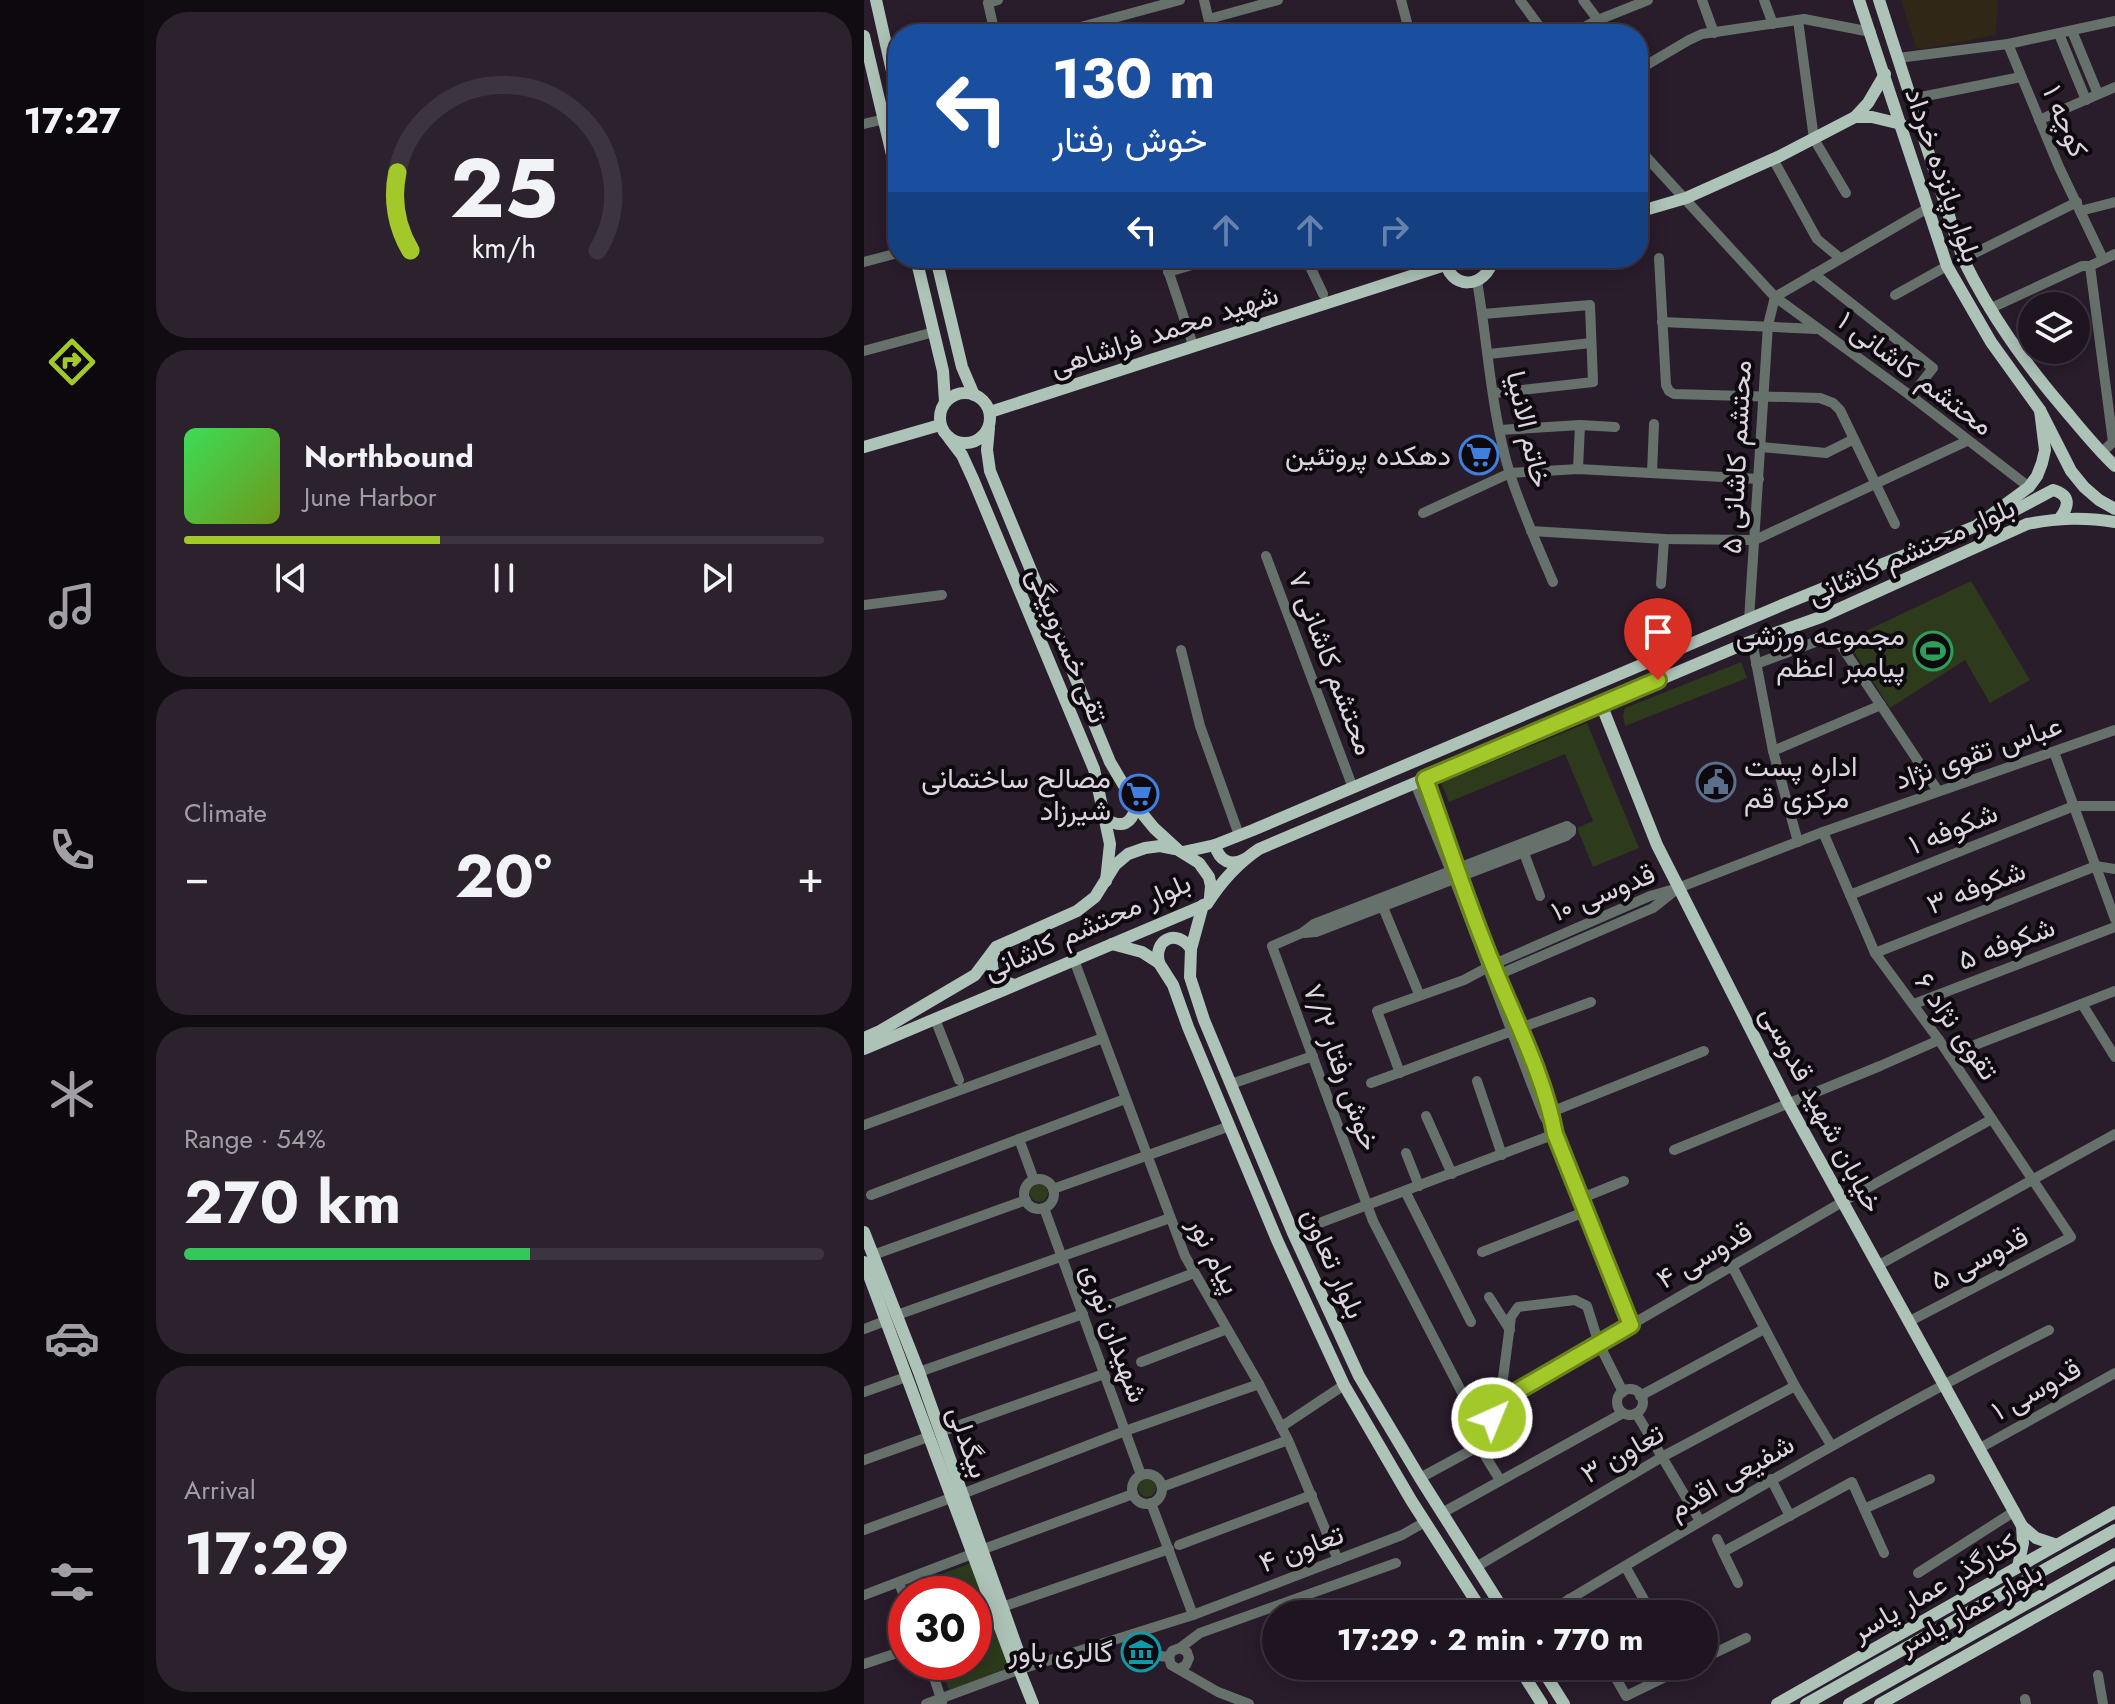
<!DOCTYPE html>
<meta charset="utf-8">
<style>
body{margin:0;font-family:Jost,Vazirmatn,sans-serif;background:#2c222d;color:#f1f3f6;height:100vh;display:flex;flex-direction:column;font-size:30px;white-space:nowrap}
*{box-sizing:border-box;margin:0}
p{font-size:26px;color:#a19fa5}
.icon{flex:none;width:44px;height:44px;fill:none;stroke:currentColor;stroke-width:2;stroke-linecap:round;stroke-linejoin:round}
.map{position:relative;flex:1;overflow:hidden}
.details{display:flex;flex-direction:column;gap:12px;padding:12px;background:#110c12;width:720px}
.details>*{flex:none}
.guide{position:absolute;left:24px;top:24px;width:760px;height:244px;border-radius:32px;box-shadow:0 4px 20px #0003,0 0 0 2px #3c343e;background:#1a4fa0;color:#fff;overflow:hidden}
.fabs{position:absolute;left:1154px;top:292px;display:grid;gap:16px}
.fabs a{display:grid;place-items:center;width:72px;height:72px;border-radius:50%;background:#1f1520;box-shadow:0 4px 20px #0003,0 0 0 2px #3c343e;font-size:40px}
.speed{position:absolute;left:24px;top:1576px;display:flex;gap:16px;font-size:40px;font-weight:700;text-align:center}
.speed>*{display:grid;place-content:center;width:104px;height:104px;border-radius:50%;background:#1f1520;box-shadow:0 4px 20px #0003,0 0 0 2px #3c343e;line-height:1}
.speed .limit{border:12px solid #d22;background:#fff;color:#111}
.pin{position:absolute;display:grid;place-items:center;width:68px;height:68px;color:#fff;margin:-82px -34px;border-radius:50% 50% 50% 0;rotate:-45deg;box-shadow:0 0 8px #0007}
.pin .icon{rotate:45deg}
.me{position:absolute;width:88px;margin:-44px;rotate:44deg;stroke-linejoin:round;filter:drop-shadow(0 0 6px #0008)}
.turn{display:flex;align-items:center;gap:28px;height:168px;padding:0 32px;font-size:36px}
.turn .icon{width:104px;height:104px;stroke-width:2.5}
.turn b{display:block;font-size:56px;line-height:68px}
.lanes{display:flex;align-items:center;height:76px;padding:0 32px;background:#0003;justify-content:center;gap:40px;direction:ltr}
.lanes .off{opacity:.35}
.big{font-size:60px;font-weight:700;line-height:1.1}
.details .card{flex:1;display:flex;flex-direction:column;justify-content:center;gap:12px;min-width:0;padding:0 28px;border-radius:32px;background:#2c222d}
.details .dial{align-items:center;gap:0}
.dial svg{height:208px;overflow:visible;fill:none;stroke:#3c343e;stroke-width:7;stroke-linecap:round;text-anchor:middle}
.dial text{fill:#f1f3f6;stroke:none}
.song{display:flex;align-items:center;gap:24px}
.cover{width:96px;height:96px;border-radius:12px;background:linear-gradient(135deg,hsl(130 70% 55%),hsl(80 70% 35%))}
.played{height:8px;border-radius:4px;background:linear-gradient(90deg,#a2c929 40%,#3c343e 40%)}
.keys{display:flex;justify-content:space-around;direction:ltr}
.heat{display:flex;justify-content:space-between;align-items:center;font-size:44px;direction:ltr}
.charge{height:12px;border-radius:6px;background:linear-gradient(90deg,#34c759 54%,#3c343e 0)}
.trip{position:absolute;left:398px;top:1600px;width:456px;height:80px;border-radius:40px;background:#1f1520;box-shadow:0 4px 20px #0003,0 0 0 2px #3c343e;font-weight:700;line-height:80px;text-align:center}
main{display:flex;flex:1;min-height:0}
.tabs{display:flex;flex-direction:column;width:144px;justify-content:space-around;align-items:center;background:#0c080d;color:#a19fa5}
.tabs .icon{width:56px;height:56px}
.tabs .selected{color:#a2c929}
.tabs b{font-size:36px;color:#f1f3f6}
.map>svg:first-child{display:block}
</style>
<main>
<nav class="tabs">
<b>17:27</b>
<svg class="icon selected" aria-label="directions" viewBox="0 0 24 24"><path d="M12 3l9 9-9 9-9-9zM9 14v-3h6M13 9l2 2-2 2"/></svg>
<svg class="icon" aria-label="music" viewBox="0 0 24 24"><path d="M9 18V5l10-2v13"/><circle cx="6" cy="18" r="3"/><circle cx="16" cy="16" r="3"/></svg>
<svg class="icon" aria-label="phone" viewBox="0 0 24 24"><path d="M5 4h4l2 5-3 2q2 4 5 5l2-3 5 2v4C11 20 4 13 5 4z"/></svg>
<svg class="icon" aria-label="climate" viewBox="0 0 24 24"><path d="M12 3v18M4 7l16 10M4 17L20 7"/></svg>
<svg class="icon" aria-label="car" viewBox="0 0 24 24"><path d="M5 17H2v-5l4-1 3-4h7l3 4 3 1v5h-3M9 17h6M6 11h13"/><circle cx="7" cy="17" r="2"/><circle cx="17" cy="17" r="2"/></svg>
<svg class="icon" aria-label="filters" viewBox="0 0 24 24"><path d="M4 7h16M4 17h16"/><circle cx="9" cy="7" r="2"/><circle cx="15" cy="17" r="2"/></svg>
</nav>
<section class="details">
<div class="card dial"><svg viewBox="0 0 100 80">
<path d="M14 69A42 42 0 1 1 86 69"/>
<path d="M14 69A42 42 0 0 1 9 39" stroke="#a2c929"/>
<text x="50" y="56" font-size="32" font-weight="700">25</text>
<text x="50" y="72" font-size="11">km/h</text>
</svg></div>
<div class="card">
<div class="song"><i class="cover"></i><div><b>Northbound</b><p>June Harbor</p></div></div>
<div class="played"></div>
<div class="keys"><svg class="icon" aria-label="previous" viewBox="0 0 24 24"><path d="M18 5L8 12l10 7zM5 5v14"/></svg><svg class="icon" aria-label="pause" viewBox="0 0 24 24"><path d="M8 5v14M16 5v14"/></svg><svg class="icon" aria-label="next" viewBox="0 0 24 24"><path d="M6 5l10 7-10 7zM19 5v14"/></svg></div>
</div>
<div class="card"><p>Climate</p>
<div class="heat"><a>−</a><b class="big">20°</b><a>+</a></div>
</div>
<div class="card"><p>Range · 54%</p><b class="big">270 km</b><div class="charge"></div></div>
<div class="card"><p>Arrival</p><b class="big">17:29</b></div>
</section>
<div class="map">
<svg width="1251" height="1704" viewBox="0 0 1251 1704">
<rect width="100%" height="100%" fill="#291c2b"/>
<path fill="#312717" d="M1037 0H1134L1132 35 1059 49 1052 48Z"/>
<g fill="#2d3a1b">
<path d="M1107 581 1166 680 1126 703 1101 660 1026 708 984 643 985 639Z"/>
<path d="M877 662 883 678 761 726 759 715 761 708Z"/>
<path d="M723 723 775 848 729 867 713 828 729 821 701 754 585 802 577 783Z"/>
<circle cx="175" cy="1193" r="9"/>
<circle cx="283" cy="1488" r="9"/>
<path d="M107 1563 146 1667 85 1690 74 1662H110V1594H49L46 1586Z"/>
</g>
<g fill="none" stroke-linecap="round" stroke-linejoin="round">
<g stroke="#67716c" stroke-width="10">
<path d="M340 0 348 34"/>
<path d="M537 0 546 34"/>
<path d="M656 0 681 34"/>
<path d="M719 0 734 20"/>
<path d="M838 0 850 33"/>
<path d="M900 0 909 24"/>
<path d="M345 19 414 0"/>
<path d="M934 20 950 139 982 193"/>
<path d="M1208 31 1234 94"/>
<path d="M131 34 124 3 134 0"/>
<path d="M191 34 316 0"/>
<path d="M519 34 544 27"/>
<path d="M707 34 734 20 784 0"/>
<path d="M1195 34 1222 100"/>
<path d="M1144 44 1195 167 1239 259"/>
<path d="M1034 58 1144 44 1251 21"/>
<path d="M774 70 825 40 838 34 940 19 1007 32"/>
<path d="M1047 99 1157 77"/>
<path d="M1175 120 1251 87"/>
<path d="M0 124 34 116"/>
<path d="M774 148 911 297 1047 396 1165 487"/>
<path d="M909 159 953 239 976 258"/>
<path d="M1216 211 1251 202"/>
<path d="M300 258 329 345"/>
<path d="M442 258 459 294"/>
<path d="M795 258 802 385 805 391 810 394 956 398 969 403 976 410 1031 524"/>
<path d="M1099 259 1213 202"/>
<path d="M0 262 34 253"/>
<path d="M74 266 100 258"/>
<path d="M1226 266 1249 442 1237 453"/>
<path d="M304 272 352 258"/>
<path d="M950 274 1069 368 1047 396"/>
<path d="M613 281C624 345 627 412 646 474 658 511 674 547 689 582"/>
<path d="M1031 295 1083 266"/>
<path d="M911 297 1064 208"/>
<path d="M1125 309 1218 266H1226L1251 254"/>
<path d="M619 314 726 305 729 382 630 393"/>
<path d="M798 322 952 329"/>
<path d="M0 351 70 332"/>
<path d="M625 354 727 343"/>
<path d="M636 430 716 425 751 427"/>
<path d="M897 447 962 453 990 439"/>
<path d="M714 469 716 425"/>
<path d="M788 473 790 424"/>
<path d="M559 513 646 473 714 469 895 479"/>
<path d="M667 531 800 539 891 540 1103 441"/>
<path d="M402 556 489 788"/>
<path d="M797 584 800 539"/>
<path d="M0 605 78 595"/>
<path d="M885 620 904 325 911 297"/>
<path d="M888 641 909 751 934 842"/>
<path d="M317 650 336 726 375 835"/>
<path d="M892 664 970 635 1074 791"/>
<path d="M909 751 1017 705"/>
<path d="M1190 752 1251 919"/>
<path d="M561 779 607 907"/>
<path d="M551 783 590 879 666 1080 680 1116 691 1134 723 1211 767 1325"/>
<path d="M959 832 1011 953 1075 1040 1207 1237 1046 1321"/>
<path d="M660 853 676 896"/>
<path d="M986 895 1210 806H1251"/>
<path d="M516 900 555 994"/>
<path d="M440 933 452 932 702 836 707 832V829"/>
<path d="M1011 953 1232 866 1251 869"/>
<path d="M210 960 321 1256 395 1384 424 1440 474 1560"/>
<path d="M632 975 675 1077 689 1124"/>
<path d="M629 977 789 908 809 892"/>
<path d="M1050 1004 1251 927"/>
<path d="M1218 1004 1251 1057"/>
<path d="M71 1019 95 1080"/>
<path d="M1085 1055 1251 991"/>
<path d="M536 1073 513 1011 600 980 628 965 786 896 814 888 959 832 1251 730"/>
<path d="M613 1081 638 1155"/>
<path d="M507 1083 727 1002"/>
<path d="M367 1084 449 1056"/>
<path d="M687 1112 840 1051"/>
<path d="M562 1116 588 1174"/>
<path d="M0 1125 239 1038"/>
<path d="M155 1139 170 1180"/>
<path d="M810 1150 1016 1066 1075 1040"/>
<path d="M542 1153 555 1186"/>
<circle cx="175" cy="1194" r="15"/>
<path d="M189 1189 366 1126"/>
<path d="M541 1191 607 1322"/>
<path d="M7 1195 261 1099"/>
<path d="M718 1198 760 1181"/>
<path d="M180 1208 277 1475"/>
<path d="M429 1233 691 1134"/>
<path d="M618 1252 723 1211"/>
<path d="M9 1255 162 1200"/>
<path d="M1015 1265 1251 1134"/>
<path d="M868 1266 931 1386 967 1445"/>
<path d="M625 1297 646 1330"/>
<path d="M235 1309 330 1273"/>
<path d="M33 1315 306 1218"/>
<path d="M0 1329 21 1321"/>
<path d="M277 1362 363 1329"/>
<path d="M55 1372 219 1314"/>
<circle cx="766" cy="1402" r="13"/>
<path d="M0 1392 42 1377"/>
<path d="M776 1396 900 1329"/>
<path d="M636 1401 647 1317 654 1307 711 1300 723 1306 735 1344 759 1392"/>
<path d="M772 1413 836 1521"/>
<path d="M417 1427 480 1385"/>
<path d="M76 1432 240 1374"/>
<path d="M620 1435 509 1221 408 946 438 933 450 924 703 826 707 829"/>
<path d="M1116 1448 1251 1373"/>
<path d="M0 1460 64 1437"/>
<circle cx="283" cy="1489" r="15"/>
<path d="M556 1478 615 1446"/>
<path d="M907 1479 926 1516"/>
<path d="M636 1480 615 1446 636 1401 980 1201 1128 1119"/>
<path d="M298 1487 424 1440"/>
<path d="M98 1494 261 1431 395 1384"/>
<path d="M287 1503 329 1615"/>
<path d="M1000 1509 1066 1479"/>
<path d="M578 1513 759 1413"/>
<path d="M0 1530 87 1498"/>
<path d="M853 1539 859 1552"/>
<path d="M315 1545 448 1495"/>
<path d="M117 1550 269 1494"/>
<path d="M761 1566 788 1614"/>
<path d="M612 1567 798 1457 931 1386"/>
<path d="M1054 1573 1151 1511"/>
<path d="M35 1583 42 1601"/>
<path d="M874 1583 859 1552 988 1482 1020 1553"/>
<path d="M0 1595 108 1554"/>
<path d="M705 1599 714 1614"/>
<path d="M138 1607 305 1549"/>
<path d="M681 1614C846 1514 1013 1417 1185 1330"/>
<path d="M269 1634C274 1650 288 1656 305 1657"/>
<path d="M316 1648 336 1633 532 1563"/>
<path d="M840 1658 882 1638"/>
<path d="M65 1662 78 1702"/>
<path d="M0 1664 42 1650"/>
<path d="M745 1666 762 1696 824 1666"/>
<path d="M315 1669 322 1665 325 1658 323 1652 316 1648 308 1651 305 1657 307 1665 354 1692 385 1704"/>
<path d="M1234 1675 1239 1704"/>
<path d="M1161 1699 1162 1704"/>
<path d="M62 1704 151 1671 329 1615 538 1535 561 1522"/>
</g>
<g stroke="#aec3b8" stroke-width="12">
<path d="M12 0 34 98"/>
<path d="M995 0 1083 266 1127 342 1176 410 1207 471 1220 487 1235 500 1251 509"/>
<path d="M1015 0 1099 259C1127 316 1160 362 1201 410 1217 429 1233 449 1251 466"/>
<path d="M0 36 34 180"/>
<path d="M991 117H1008L1037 124"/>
<path d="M774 212 822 198 916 156 991 117 1004 103 1021 74"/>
<path d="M52 258 79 371 81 402"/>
<path d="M72 258 98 367 110 395"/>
<path d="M581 258C584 291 623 290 629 258"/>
<circle cx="101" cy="418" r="25"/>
<path d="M126 412 581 265"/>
<path d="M125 428 123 450 126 471 246 762 272 806 290 828 314 850 335 863 345 877 347 886 346 897"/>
<path d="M85 438 98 455 109 479 230 769 246 844 242 881"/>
<path d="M0 447 76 425"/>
<path d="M1126 521 1142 515 1189 490C1206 495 1206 505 1196 518"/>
<path d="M737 704 793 845 924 1103 1158 1526 1159 1543 1154 1567"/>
<path d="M242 819C258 829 268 824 272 806"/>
<path d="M351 845C355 861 367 867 381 859"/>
<path d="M319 852 351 845 389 830 923 603 1112 526 1165 487 1173 476 1178 463 1181 450 1176 410"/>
<path d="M339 905 327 949 326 977 340 1020 429 1233 495 1376 556 1478 642 1614"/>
<path d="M248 944 278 952 295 963 309 985 324 1027 413 1240 480 1385 547 1500 620 1614"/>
<path d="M130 954C123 972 134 981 151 985"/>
<path d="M295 963C289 939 313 928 327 949"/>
<path d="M0 1038 16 1031 111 975 132 947 213 911 231 897 251 865 264 854 281 848 296 846 311 849"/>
<path d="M0 1049 343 904C357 882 374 863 395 849L880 644 957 617 1163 524C1195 518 1219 517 1251 522"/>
<path d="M0 1232 55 1372 158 1662 155 1669"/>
<path d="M0 1262 150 1665 155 1669 169 1704"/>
<path d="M1158 1526 1172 1538 1193 1545"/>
<path d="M654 1666 678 1704"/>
<path d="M676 1666 700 1704"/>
<path d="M913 1704 1251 1512"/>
<path d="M942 1704 1251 1530"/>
<path d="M985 1704 1251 1554"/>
<path d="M1016 1704 1251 1572"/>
</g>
</g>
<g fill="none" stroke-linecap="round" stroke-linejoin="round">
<defs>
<path id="route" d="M628 1418 636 1401 767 1325 691 1134C680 1076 652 1022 630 968 604 906 584 842 561 779L794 680"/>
</defs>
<use href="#route" stroke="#69831b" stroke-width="20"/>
<use href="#route" stroke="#a2c929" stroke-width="14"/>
</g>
<defs>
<symbol id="supermarket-ring" viewBox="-11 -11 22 22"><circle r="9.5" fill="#0e090f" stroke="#3f7fe0" stroke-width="1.5"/><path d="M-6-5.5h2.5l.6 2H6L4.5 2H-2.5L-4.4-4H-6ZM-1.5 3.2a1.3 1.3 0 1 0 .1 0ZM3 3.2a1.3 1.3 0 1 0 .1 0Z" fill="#3f7fe0"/></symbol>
<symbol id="stadium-ring" viewBox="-11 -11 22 22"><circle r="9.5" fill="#0e090f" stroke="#2e9e5b" stroke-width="1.5"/><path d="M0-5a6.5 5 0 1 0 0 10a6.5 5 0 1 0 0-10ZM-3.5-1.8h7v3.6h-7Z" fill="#2e9e5b"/></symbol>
<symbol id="civic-ring" viewBox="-11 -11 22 22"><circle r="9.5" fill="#0e090f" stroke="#5c6f8a" stroke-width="1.5"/><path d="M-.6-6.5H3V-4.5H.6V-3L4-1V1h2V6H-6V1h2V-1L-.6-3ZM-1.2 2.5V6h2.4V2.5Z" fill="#5c6f8a"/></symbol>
<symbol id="museum-ring" viewBox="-11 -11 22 22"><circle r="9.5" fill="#0e090f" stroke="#0f9aa8" stroke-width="1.5"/><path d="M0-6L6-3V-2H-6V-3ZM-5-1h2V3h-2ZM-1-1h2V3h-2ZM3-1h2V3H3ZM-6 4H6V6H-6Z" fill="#0f9aa8"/></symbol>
</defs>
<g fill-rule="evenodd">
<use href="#supermarket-ring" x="593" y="433" width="44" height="44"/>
<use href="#stadium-ring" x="1047" y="629" width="44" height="44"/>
<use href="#civic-ring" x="830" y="760" width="44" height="44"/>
<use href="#supermarket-ring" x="253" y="772" width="44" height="44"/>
<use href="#museum-ring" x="255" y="1630" width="44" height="44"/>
</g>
<g text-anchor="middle" stroke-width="8" stroke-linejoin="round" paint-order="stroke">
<g font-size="28" fill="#dcd4de" stroke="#0e090f">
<text transform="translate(1202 121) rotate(67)" y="10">کوچه ۱</text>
<text transform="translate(1080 175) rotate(71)" y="10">بلوار پانزده خرداد</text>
<text transform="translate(300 330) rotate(-18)" y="10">شهید محمد فراشاهی</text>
<text transform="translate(1052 373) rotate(37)" y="10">محتشم کاشانی ۱</text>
<text transform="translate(665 429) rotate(77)" y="10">خاتم الانبیا</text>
<text transform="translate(872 457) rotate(-87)" y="10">محتشم کاشانی ۵</text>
<text transform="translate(1047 551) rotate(-24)" y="10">بلوار محتشم کاشانی</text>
<text transform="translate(204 645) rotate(67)" y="10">تقی خسروبیگی</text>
<text transform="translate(468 663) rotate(69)" y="10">محتشم کاشانی ۷</text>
<text transform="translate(1114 752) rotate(-19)" y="10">عباس تقوی نژاد</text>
<text transform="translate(1089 828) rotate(-22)" y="10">شکوفه ۱</text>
<text transform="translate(1112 887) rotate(-21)" y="10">شکوفه ۳</text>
<text transform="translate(739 892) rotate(-22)" y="10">قدوسی ۱۰</text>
<text transform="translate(223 926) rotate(-24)" y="10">بلوار محتشم کاشانی</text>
<text transform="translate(1142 943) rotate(-21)" y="10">شکوفه ۵</text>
<text transform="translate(1093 1026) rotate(55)" y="10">تقوی نژاد ۶</text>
<text transform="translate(478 1067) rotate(70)" y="10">خوش رفتار ۷/۲</text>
<text transform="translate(958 1109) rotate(62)" y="10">خیابان شهید قدوسی</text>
<text transform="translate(351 1255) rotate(63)" y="10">پیام نور</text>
<text transform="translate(840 1255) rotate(-30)" y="10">قدوسی ۴</text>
<text transform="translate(1115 1258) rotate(-27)" y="10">قدوسی ۵</text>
<text transform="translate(470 1263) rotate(66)" y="10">بلوار تعاون</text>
<text transform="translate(251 1333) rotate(70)" y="10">شهیدان نوری</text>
<text transform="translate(1172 1389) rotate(-29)" y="10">قدوسی ۱</text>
<text transform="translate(105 1442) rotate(71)" y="10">بیگدلی</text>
<text transform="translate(758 1453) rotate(-30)" y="10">تعاون ۳</text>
<text transform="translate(867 1476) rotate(-30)" y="10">شفیعی اقدم</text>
<text transform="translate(437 1548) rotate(-21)" y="10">تعاون ۴</text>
<text transform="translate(1070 1587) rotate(-30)" y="10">کنارگذر عمار یاسر</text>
<text transform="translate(1106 1608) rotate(-29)" y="10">بلوار عمار یاسر</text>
</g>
<g font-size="28" fill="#dcd4de" stroke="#0e090f" text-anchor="end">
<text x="587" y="465">دهکده پروتئین</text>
<text x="1041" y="645">مجموعه ورزشی<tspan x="1041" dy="32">پیامبر اعظم</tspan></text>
<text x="880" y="776" text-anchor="start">اداره پست<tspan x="880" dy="32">مرکزی قم</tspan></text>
<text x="247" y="788">مصالح ساختمانی<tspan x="247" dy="32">شیرزاد</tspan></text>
<text x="249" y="1662">گالری باور</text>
</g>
</g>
</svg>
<div class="fabs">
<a><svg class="icon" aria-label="layers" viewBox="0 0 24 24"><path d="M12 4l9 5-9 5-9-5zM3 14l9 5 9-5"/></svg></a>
</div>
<div class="speed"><div class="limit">30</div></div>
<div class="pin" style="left:794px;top:680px;background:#d93025"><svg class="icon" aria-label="arrive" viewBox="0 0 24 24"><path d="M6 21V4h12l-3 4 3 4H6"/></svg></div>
<svg class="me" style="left:628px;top:1418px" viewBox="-20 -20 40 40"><circle r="17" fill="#a2c929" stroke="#fff" stroke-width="3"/><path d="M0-11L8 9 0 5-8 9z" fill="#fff"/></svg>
<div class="trip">17:29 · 2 min · 770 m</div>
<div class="guide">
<div class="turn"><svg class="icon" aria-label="left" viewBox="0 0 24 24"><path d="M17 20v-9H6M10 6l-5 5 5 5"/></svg><div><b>130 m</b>خوش رفتار</div></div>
<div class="lanes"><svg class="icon" aria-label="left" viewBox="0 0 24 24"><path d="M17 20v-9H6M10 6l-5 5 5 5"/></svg><svg class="icon off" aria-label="ahead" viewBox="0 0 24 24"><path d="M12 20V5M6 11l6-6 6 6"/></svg><svg class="icon off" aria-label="ahead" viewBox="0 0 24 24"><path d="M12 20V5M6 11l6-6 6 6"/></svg><svg class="icon off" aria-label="right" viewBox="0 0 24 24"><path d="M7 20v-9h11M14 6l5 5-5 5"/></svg></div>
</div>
</div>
</main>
